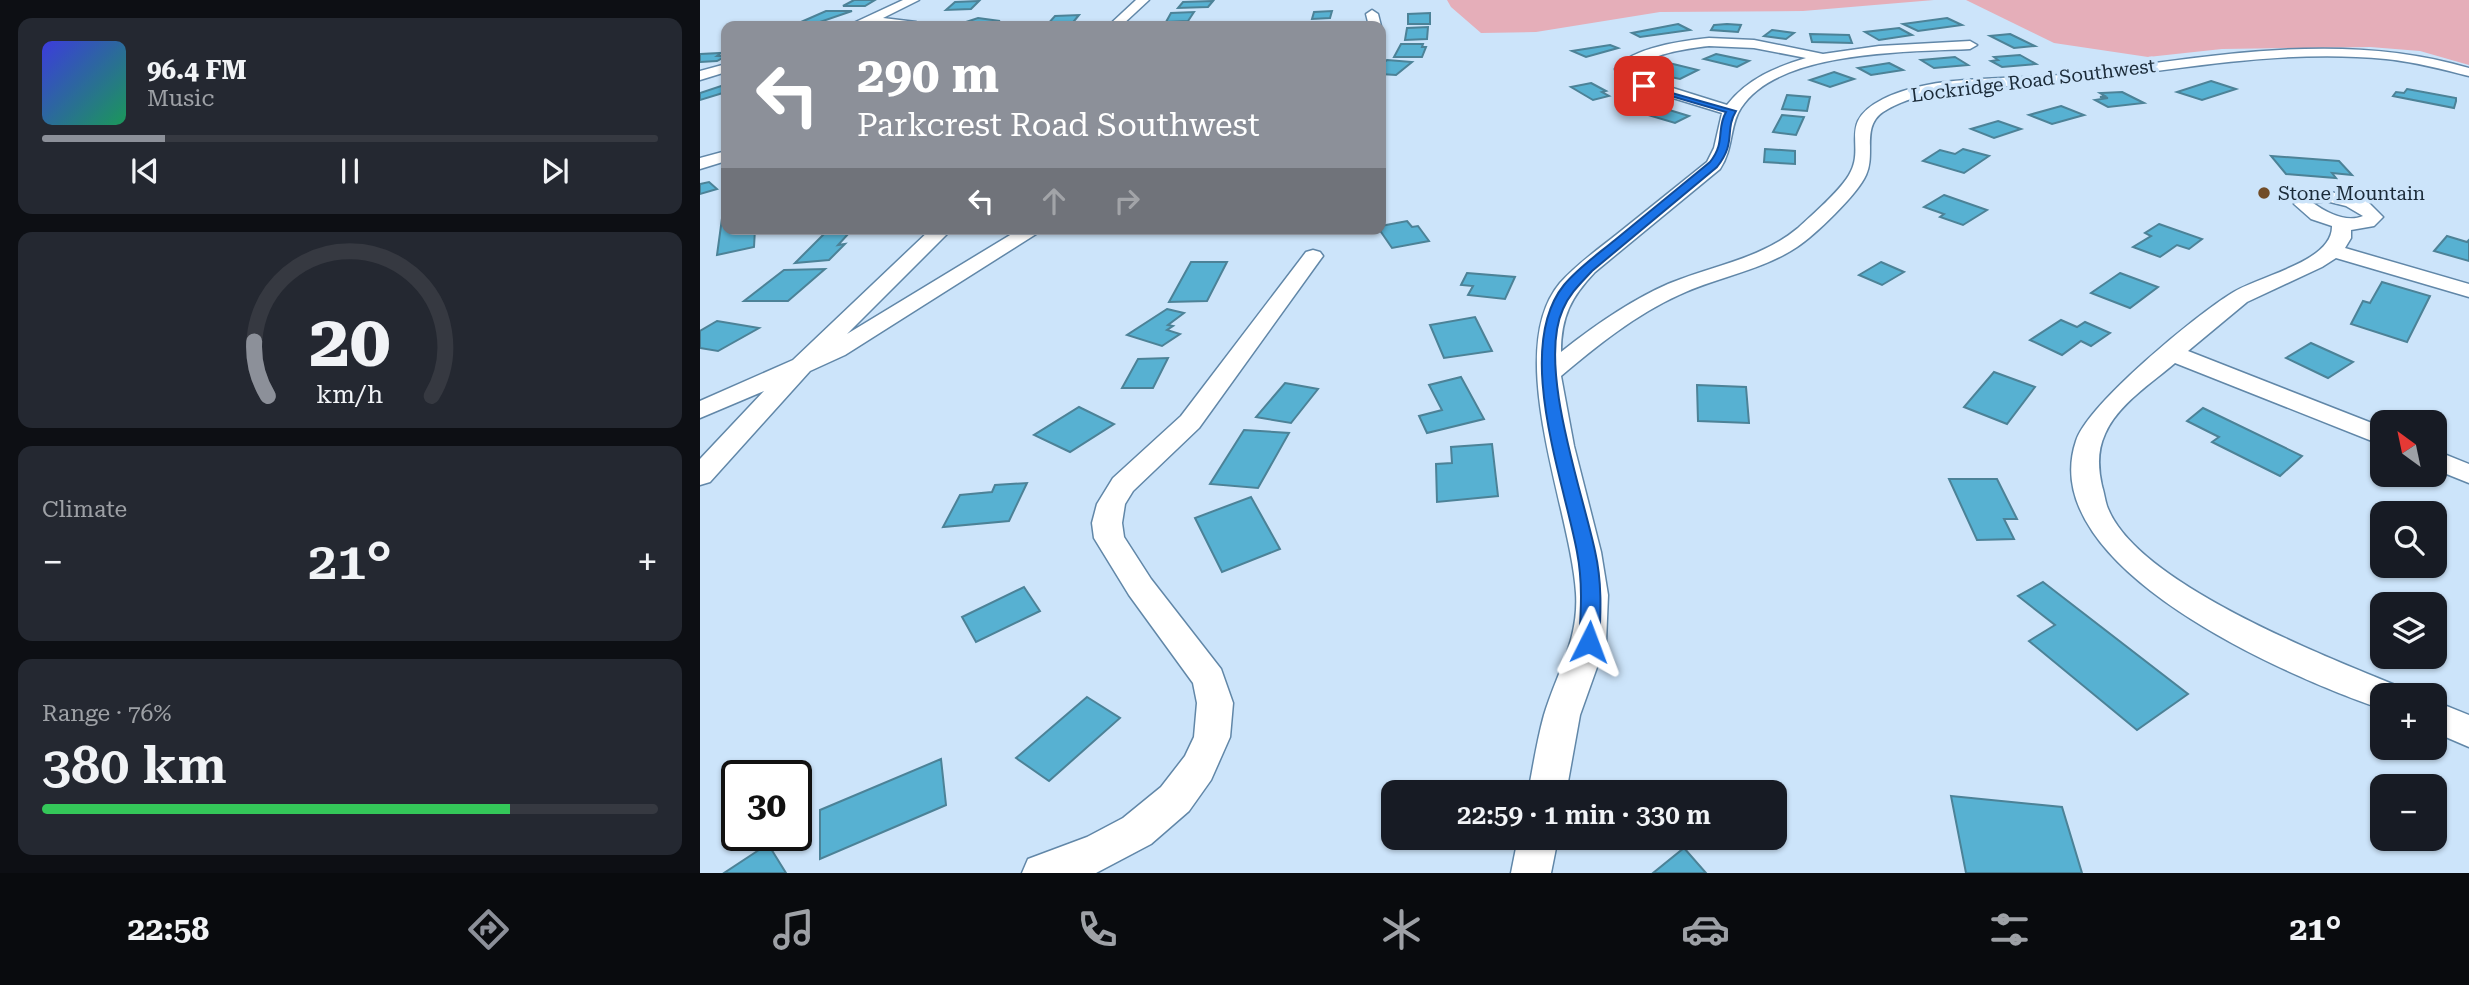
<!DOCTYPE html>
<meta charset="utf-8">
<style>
body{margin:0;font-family:"Roboto Serif",serif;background:#242831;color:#f1f3f6;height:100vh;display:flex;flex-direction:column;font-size:26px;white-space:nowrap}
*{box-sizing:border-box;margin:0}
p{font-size:23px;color:#9ea1a6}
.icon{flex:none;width:38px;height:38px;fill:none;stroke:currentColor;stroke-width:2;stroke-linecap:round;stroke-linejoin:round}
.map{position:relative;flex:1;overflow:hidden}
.drawer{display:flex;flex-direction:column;gap:18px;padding:18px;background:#0d0f14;width:700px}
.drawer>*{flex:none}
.top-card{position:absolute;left:21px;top:21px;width:665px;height:214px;border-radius:14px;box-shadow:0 2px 5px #0004;background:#8c9099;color:#fff;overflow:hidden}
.needle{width:46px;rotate:327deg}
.controls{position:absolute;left:1670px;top:410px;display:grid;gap:14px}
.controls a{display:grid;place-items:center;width:77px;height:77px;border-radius:14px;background:#171b24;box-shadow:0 2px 5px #0004;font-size:35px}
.speed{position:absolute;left:21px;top:760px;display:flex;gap:14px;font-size:35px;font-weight:700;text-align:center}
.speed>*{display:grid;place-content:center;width:91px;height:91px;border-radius:50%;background:#171b24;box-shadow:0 2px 5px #0004;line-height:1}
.speed .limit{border:4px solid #111;border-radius:10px;background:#fff;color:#111}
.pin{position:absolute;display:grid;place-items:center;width:60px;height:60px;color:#fff;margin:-30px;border-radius:14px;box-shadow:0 4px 10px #0006}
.me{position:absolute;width:77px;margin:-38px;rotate:3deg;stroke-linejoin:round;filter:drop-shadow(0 0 5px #0008)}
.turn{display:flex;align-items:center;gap:24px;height:147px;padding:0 21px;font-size:32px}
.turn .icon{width:91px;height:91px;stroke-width:2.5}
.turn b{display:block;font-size:49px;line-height:60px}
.lanes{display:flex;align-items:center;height:66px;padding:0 21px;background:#0003;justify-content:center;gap:35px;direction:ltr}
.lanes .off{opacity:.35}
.big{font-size:52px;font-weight:600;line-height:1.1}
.drawer .card{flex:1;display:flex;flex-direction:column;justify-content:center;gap:10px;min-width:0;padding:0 24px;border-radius:14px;background:#242831}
.drawer .dial{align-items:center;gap:0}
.dial svg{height:182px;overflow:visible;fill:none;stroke:#363941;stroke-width:7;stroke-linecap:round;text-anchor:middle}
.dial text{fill:#f1f3f6;stroke:none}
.song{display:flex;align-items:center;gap:21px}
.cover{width:84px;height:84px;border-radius:10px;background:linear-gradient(135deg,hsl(240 70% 55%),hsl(150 70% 35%))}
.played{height:7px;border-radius:4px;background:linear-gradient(90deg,#8c9099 20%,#363941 20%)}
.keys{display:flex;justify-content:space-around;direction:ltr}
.heat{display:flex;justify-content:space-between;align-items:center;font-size:38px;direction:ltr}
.charge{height:10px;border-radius:5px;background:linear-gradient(90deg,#34c759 76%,#363941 0)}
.trip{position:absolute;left:681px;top:780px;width:406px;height:70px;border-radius:14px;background:#171b24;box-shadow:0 2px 5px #0004;font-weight:600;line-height:70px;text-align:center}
.tabs{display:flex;height:112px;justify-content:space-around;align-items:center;background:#090b0e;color:#9ea1a6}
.tabs .icon{width:49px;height:49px}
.tabs .current{color:#8c9099}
.tabs b{font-size:32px;color:#f1f3f6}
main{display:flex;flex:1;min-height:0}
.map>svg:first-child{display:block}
</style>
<main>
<section class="drawer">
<div class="card">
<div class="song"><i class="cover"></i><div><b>96.4 FM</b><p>Music</p></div></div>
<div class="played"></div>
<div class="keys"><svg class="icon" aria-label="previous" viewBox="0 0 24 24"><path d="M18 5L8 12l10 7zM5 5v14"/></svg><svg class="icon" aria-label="pause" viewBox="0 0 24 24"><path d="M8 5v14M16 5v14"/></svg><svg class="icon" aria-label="next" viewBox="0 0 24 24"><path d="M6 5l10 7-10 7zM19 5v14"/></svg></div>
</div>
<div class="card dial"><svg viewBox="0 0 100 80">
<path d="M14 69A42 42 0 1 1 86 69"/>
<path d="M14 69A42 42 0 0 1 8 45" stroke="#8c9099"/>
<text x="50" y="56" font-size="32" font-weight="700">20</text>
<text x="50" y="72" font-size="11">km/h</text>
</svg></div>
<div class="card"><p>Climate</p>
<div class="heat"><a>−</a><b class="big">21°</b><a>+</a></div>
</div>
<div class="card"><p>Range · 76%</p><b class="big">380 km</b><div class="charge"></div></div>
</section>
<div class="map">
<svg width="1769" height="873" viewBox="0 0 1769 873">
<rect width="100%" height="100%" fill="#cce4fa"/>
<g fill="#e5aeb9">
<path d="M747 0H1234L1103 11 960 12 836 32 781 33 751 7Z"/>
<path d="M1266 0H1769V65L1720 51 1670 47 1522 49 1448 57 1354 43Z"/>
</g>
<g fill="#57b1d2" stroke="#4c8297" stroke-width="2">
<path d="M154 0H175L165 6H143Z"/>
<path d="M279 1 271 9 246 10 255 2Z"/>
<path d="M513 1 508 7 478 8 483 2Z"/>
<path d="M126 11H152L120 22H101Z"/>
<path d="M632 11 630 18 612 19 614 12Z"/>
<path d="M494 12 488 21 466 22 471 13Z"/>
<path d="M730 13V24H708V14Z"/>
<path d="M379 15 370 26H346L355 16Z"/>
<path d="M278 18 300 21 289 25 266 22Z"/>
<path d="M1247 18 1262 25 1218 31 1203 24Z"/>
<path d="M978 24 990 30 940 37 932 33Z"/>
<path d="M1014 25 1027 24 1041 25 1038 32 1011 30Z"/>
<path d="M728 27 727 39 705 40 707 28Z"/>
<path d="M1199 28 1212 35 1179 40 1165 32Z"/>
<path d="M1072 30 1094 33 1086 39 1064 36Z"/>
<path d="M1110 34 1149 35 1152 43 1112 42Z"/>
<path d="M1310 34 1335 46 1314 48 1290 36Z"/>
<path d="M701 44H723L722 47H726L722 57H694Z"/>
<path d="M910 45 918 48 886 57 872 51Z"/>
<path d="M21 53 17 56H26L17 61 0 62V54Z"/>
<path d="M1016 54 1049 61 1037 67 1004 59Z"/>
<path d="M1320 55 1336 64 1302 67 1291 61 1298 60 1294 57Z"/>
<path d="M1255 57 1268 65 1234 68 1221 60Z"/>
<path d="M687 60 712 62 696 75 681 74V65Z"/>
<path d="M969 63 998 70 980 79 951 73Z"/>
<path d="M1189 63 1203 70 1171 75 1158 68Z"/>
<path d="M1134 72 1154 79 1130 87 1110 80Z"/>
<path d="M1511 81 1536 89 1502 100 1477 92Z"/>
<path d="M891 83 906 91 902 92 909 96 893 100 871 87Z"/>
<path d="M24 85 26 92 0 100V93Z"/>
<path d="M1707 89 1756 98V101L1754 108 1693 96 1696 92 1704 93Z"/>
<path d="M1422 92 1444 103 1408 107 1395 100 1408 98 1400 97 1405 96 1400 93Z"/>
<path d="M1087 95 1110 97 1107 111 1082 109Z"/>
<path d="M943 102 989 116 975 123 928 109Z"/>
<path d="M1361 106 1384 115 1352 124 1329 115Z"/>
<path d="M1082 115 1104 117 1096 135 1073 132Z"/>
<path d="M1298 121 1321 129 1294 138 1271 129Z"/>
<path d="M1065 149 1095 151V164L1064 162Z"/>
<path d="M1263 149 1289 156 1264 173 1223 161 1240 150 1255 154Z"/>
<path d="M1571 156 1639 161 1652 175 1632 173 1636 178 1586 174Z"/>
<path d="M9 182 17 189 0 194V184Z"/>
<path d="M1244 195 1287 210 1263 225 1240 217 1244 214 1224 207Z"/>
<path d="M23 211H26V229H55L54 247 17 255Z"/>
<path d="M707 221 712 227 718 226 729 241 692 248 679 229 681 226Z"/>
<path d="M1459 224 1502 239 1489 249 1477 245 1460 257 1433 247 1451 236 1445 233Z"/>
<path d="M149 233 138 245 145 244 129 260 95 263 124 234Z"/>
<path d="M1747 236 1767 242 1769 240V261L1734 251Z"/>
<path d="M491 262H527L507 301 469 302Z"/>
<path d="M1181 262 1204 272 1182 285 1159 275Z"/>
<path d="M125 269 88 301H44L84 270Z"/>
<path d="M767 273 815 277 805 299 768 295 773 286 761 285Z"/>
<path d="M1420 273 1458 287 1430 308 1391 293Z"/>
<path d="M1682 282 1730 296 1707 342 1651 324 1663 301 1670 303Z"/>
<path d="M467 309 484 313 468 325 473 326 467 330 480 334 462 346 427 335Z"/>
<path d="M775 317 792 351 744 358 730 325Z"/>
<path d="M1361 320 1377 327 1385 322 1410 333 1391 346 1381 341 1362 355 1330 340Z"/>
<path d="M17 321 59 328 18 351 0 348V331Z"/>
<path d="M1611 343 1653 362 1628 378 1586 358Z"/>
<path d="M468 358 453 388H422L438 359Z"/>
<path d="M1294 372 1335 387 1307 424 1264 407Z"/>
<path d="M761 377 784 419 727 433 719 416 742 410 729 385Z"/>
<path d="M585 383 618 389 591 423 556 417Z"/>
<path d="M997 385 1046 387 1049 423 998 421Z"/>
<path d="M379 407 414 424 370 452 334 435Z"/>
<path d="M1503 408 1602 456 1580 476 1512 442 1519 437 1487 421Z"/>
<path d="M544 430 589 433 558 488 510 484Z"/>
<path d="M792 444 798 496 737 502 736 464 752 463 751 447Z"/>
<path d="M1249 479H1297L1317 519H1304L1314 539 1277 540Z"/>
<path d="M327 483 309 521 243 527 260 495 292 492 295 485Z"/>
<path d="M551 497 580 549 522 572 495 518Z"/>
<path d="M1343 582 1488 694 1437 730 1329 641 1355 625 1318 596Z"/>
<path d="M324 587 340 611 276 642 262 617Z"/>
<path d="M387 697 420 718 349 781 316 758Z"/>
<path d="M241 759 246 805 120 859V810Z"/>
<path d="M1251 796 1362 807 1382 873H1266Z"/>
<path d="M68 844 86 873H24Z"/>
<path d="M984 848 1006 873H953Z"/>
</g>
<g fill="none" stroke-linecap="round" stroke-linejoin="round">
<defs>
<g id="minor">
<path d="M203 0H219L183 18 216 22 222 26 170 23 163 26H147Z"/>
<path d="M436 0H449L421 26H408Z"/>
<path d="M672 10 678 14 681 26V27L669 26 666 14Z"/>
<path d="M1009 38 1054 40 1123 54 1179 46 1270 41 1277 45 1270 49C1209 52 1078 50 1041 108 1029 126 1034 148 1020 169L895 272C871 297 861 317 861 352 894 326 929 301 968 284 1011 266 1061 259 1098 228 1113 214 1139 192 1149 175 1167 145 1136 123 1183 99 1233 74 1306 80 1360 75 1496 60 1634 28 1769 68V76C1741 69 1715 62 1686 59 1576 48 1468 72 1359 83 1305 89 1229 82 1183 112 1161 127 1176 154 1166 175 1158 194 1114 236 1097 247 1061 271 1017 277 979 295 935 315 898 345 861 376L874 446 901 552 908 595 906 642 880 715 866 793H828C833 767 837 740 844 715 857 672 879 640 876 593 871 510 802 352 860 283 876 265 897 250 916 235 947 210 977 186 1007 162L1014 148 1022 113 924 83 917 77 915 69C933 47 982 41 1009 38ZM1009 46 1054 48 1106 58C1076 67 1047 79 1027 105L931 75 929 70C953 54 982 49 1009 46Z"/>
<path d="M26 64V72L0 80V71Z"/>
<path d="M26 151V161L0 169V158Z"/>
<path d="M1626 191 1666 200 1683 217 1674 226 1651 230V238L1645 248 1769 284V297L1636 258 1622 267 1547 302 1488 351 1682 427V445L1475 363C1452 383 1417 405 1405 434 1397 451 1398 468 1402 486 1404 492 1405 500 1407 506 1435 583 1623 655 1695 685L1700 695H1682V709C1591 678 1333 568 1376 441 1388 404 1496 315 1532 293 1558 276 1633 262 1632 226L1611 219 1594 204 1602 194ZM1626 201 1646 206 1663 216C1647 223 1627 213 1613 203Z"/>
<path d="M231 229H252L147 334 320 229H344L145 355 110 371 10 482 0 485V459L64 391 0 418V401L93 360Z"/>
<path d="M613 250 620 252 623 256 620 260 499 428 433 491 425 504 422 523 424 537 451 579 521 669 533 703 530 737 511 780 489 811 451 844 396 873H322L328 859 387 837 423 818 461 787 485 756 494 737 497 703 493 683 429 595 394 538 392 523 397 504 413 478 481 416 606 252Z"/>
<path d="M1734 450 1769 464V483L1734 469Z"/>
<path d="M1734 701 1769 715V747L1734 732Z"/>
<path d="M818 838H858L851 873H811Z"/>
</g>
</defs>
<use href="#minor" stroke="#6187a8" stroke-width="3"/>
<use href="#minor" fill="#fff" fill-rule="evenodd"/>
</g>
<path fill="#1a73e8" stroke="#114b97" stroke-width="2" d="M940 84 1036 111C1024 131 1037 142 1017 167L892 271C881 283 870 293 863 309 837 366 882 490 895 551 902 582 901 611 899 642L896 648 889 650 882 648 879 642C881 611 883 583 877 552 864 481 813 348 864 285 878 268 898 254 915 240 947 214 978 188 1010 162 1026 142 1016 129 1026 112L940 87Z"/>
<circle fill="#714c27" stroke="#cce4fa" stroke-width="2.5" cx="1564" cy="193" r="7"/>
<g text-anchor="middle" stroke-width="7" stroke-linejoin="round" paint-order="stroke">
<g font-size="19" fill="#1a2a38" stroke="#cce4fa">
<text transform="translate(1333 80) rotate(-7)" y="7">Lockridge Road Southwest</text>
</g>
<g font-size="19" fill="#1a2a38" stroke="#cce4fa" text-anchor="start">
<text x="1578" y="200">Stone Mountain</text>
</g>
</g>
</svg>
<div class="controls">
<a><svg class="needle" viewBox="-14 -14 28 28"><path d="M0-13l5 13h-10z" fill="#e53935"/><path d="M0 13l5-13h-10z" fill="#9ea1a6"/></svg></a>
<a><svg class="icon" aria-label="search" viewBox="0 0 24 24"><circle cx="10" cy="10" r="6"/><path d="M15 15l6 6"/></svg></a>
<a><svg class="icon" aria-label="layers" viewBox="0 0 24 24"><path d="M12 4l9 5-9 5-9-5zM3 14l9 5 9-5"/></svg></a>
<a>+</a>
<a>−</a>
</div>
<div class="speed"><div class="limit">30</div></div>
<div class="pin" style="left:944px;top:86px;background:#d93025"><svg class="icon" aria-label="arrive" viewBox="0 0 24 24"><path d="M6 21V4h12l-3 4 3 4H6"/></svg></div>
<svg class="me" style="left:889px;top:642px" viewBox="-20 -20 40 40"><path d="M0-17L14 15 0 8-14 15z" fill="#1a73e8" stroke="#fff" stroke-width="4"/></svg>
<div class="trip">22:59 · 1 min · 330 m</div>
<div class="top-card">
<div class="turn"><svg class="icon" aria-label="left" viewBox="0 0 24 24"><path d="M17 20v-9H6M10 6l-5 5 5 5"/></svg><div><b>290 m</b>Parkcrest Road Southwest</div></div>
<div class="lanes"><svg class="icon" aria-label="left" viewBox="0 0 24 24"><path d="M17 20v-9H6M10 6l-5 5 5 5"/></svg><svg class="icon off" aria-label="ahead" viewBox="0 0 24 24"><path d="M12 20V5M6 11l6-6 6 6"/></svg><svg class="icon off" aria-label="right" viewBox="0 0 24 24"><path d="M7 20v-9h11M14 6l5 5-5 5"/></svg></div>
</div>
</div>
</main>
<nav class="tabs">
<b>22:58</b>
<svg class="icon current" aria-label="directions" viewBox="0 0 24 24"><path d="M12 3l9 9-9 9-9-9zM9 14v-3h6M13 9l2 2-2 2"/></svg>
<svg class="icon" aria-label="music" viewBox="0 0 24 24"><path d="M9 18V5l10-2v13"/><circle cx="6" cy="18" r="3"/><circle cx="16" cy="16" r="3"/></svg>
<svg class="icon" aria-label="phone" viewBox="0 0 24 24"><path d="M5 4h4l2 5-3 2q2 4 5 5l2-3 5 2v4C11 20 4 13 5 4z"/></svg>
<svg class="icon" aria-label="climate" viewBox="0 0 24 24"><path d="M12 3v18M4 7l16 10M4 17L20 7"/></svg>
<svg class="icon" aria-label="car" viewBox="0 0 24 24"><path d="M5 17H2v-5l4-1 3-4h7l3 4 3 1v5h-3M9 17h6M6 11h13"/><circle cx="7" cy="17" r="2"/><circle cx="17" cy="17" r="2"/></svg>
<svg class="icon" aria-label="filters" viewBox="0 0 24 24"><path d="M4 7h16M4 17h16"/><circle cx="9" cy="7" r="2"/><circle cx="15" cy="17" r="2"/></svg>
<b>21°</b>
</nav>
